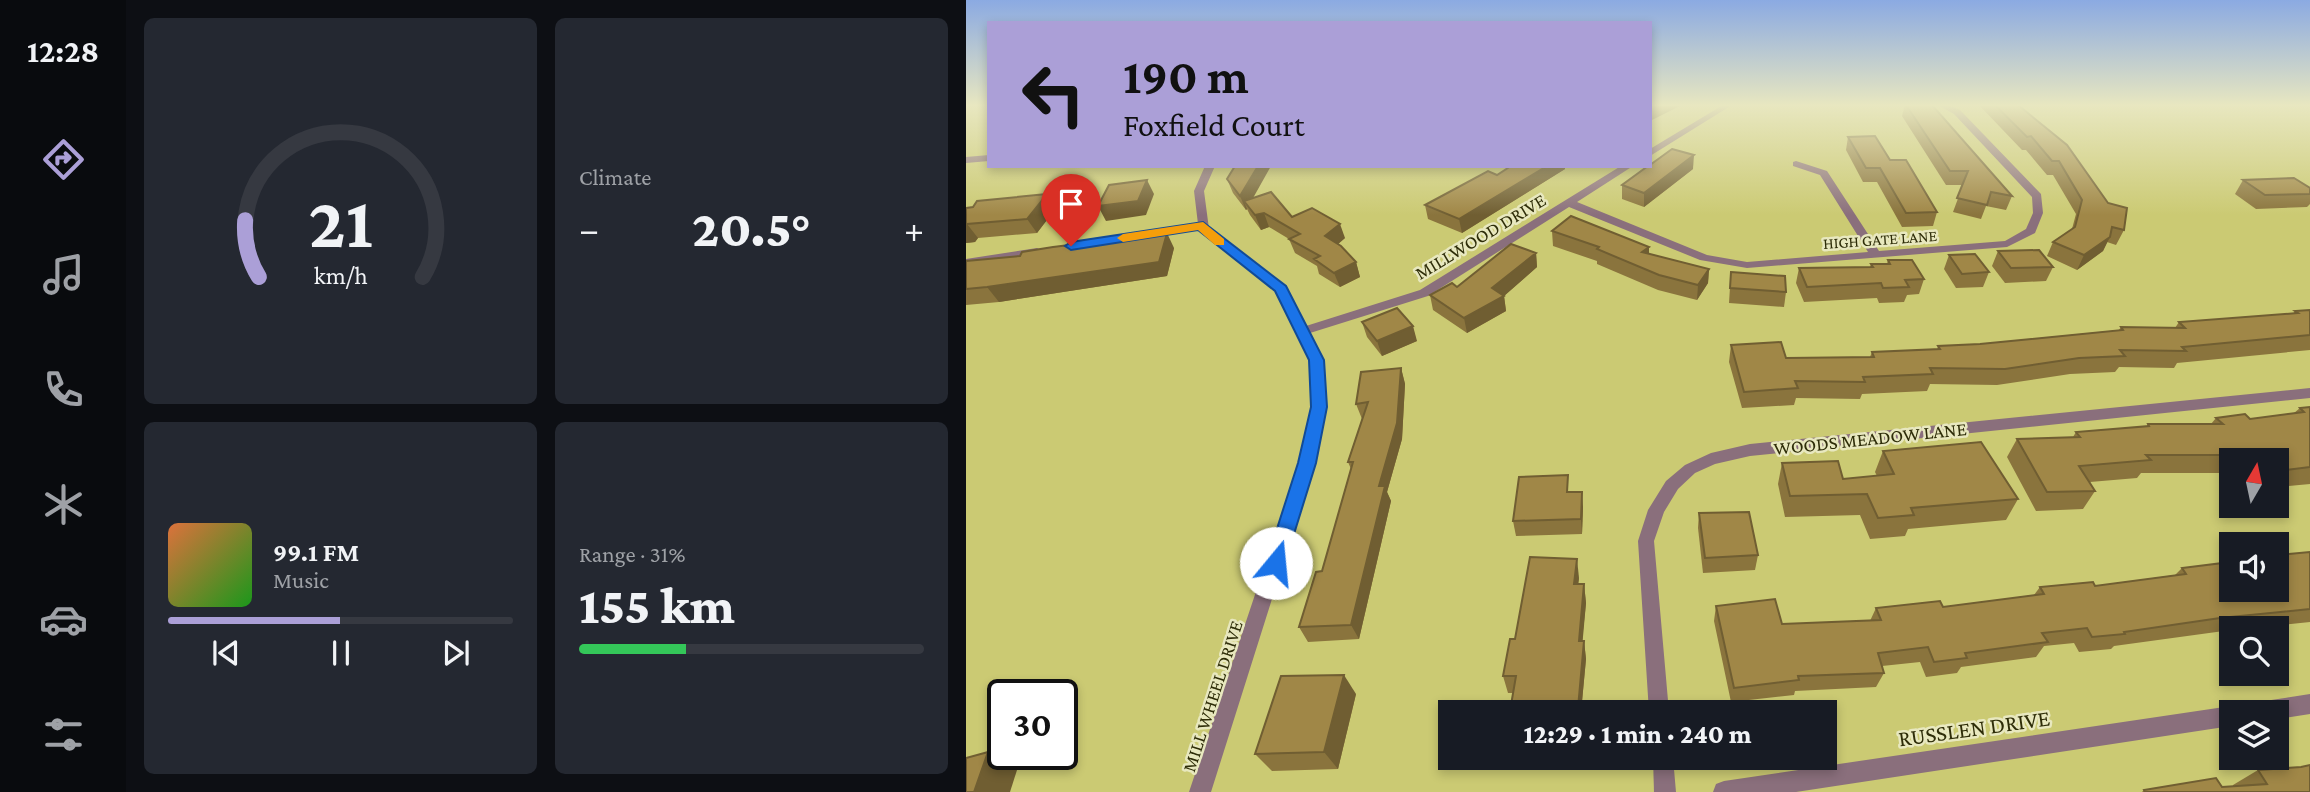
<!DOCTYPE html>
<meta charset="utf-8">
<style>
body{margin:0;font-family:"Crimson Pro",serif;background:#242831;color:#f1f3f6;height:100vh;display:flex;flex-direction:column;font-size:26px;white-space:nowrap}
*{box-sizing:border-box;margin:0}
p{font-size:23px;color:#9ea1a6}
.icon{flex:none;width:38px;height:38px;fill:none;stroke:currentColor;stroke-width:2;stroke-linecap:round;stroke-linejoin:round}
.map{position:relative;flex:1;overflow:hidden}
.panel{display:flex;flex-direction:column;gap:18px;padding:18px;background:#0d0f14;width:840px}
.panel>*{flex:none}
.banner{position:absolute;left:21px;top:21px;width:665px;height:147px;border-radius:0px;box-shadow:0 4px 10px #0003;background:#ab9fd7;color:#111;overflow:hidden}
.needle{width:46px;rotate:9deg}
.fabs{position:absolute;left:1253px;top:448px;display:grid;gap:14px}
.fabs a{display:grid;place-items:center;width:70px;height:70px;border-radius:0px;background:#171b24;box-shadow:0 4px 10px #0003;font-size:35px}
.speed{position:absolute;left:21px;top:679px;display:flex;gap:14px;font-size:35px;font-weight:700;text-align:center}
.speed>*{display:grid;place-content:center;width:91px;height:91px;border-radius:50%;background:#171b24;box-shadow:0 4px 10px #0003;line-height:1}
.speed .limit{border:4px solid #111;border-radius:10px;background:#fff;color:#111}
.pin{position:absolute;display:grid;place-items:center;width:60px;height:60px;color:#fff;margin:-72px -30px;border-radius:50% 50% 50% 0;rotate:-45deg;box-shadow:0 0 7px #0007}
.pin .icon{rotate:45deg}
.me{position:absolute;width:77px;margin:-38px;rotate:17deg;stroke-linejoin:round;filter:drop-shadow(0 0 5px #0008)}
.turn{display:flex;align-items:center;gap:24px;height:147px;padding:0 21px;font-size:32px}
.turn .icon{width:91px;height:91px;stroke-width:2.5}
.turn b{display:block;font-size:49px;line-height:60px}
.big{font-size:52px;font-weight:800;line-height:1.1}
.panel .widget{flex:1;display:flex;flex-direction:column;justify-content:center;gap:10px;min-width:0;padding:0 24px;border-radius:10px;background:#242831}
.panel .dial{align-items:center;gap:0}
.dial svg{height:182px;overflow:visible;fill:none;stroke:#363941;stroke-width:7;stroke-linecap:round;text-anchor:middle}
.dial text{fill:#f1f3f6;stroke:none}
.song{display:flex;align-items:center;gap:21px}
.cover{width:84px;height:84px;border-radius:10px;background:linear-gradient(135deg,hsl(20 70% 55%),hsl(120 70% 35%))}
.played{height:7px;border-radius:4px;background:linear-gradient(90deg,#ab9fd7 50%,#363941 50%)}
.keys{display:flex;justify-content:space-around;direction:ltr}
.heat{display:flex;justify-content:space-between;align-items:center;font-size:38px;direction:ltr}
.charge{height:10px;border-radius:5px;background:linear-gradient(90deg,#34c759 31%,#363941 0)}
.panel .tiles{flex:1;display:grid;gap:18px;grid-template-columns:repeat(2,1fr)}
.trip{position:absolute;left:472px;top:700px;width:399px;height:70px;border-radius:0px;background:#171b24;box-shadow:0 4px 10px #0003;font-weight:800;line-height:70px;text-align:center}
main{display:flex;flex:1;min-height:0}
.tab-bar{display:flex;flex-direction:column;width:126px;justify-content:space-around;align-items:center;background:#090b0e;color:#9ea1a6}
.tab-bar .icon{width:49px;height:49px}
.tab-bar .active{color:#ab9fd7}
.tab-bar b{font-size:32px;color:#f1f3f6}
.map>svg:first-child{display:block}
</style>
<main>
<nav class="tab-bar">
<b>12:28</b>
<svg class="icon active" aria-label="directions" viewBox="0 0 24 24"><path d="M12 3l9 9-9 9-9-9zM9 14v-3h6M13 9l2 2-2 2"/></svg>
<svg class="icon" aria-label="music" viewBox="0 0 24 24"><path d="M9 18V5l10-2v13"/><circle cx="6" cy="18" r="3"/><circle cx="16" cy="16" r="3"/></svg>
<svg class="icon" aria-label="phone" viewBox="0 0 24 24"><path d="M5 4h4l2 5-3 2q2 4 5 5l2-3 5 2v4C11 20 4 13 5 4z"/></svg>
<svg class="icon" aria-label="climate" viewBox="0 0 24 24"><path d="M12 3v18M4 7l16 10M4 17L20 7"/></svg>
<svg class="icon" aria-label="car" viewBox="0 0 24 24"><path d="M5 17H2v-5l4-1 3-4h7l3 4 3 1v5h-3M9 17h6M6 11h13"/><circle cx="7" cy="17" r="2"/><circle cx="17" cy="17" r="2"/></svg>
<svg class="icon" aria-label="filters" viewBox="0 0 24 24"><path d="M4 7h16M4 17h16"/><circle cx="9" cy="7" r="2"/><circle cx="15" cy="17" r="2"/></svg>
</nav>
<section class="panel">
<div class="tiles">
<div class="widget dial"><svg viewBox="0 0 100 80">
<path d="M14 69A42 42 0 1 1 86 69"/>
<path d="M14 69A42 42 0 0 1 8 44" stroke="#ab9fd7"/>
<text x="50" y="56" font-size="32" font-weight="700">21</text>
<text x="50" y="72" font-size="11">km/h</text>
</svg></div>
<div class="widget"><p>Climate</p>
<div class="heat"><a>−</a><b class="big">20.5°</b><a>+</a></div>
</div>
<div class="widget">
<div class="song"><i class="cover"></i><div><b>99.1 FM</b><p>Music</p></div></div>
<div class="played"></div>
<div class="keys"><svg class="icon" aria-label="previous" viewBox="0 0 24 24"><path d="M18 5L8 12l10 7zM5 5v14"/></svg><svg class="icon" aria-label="pause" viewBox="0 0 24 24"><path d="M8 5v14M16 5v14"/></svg><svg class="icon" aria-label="next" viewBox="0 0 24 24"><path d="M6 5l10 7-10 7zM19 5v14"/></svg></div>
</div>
<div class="widget"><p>Range · 31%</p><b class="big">155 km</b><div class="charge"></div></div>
</div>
</section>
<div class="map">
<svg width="1344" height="792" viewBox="0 0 1344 792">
<rect width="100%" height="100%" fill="#cbca73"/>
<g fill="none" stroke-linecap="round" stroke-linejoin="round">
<g fill="#8a6f7c" fill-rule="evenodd">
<path d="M757 105H766L684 156V149Z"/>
<path d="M972 105H982L994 110 1075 194 1077 213 1069 233 1041 247 781 268 734 260 603 207 462 296 344 333 358 360 360 407 349 463 245 792H223L333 463 346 407 344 360 310 291 233 230 119 247 115 246V242L232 224 228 191 239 166H249L238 191 243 229 319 286 340 326 454 290 655 166H667L611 202 741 255 781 262 902 252 854 175 827 166V162L830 161 861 171 913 251 1039 241 1060 229 1067 213 1066 197 988 114Z"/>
<path d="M23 155V161L0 163V157Z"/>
<path d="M71 248 77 251 75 253 0 265V259Z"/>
<path d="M1344 388V398L784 456 749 464 729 473 712 489 698 512 688 541 703 712H683L672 541 682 510 700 481 719 465 745 453 784 444Z"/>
<path d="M1344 694V714L1311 719V712H1282L1285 705 1292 702Z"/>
<path d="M1265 706 1272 709 1274 712H1265V726L830 792H747L750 784 758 781Z"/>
<path d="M687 758H707L710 792H688Z"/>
</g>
</g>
<g fill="#8a743d">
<path d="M939 105H966L1046 196 1040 210 1020 206 1015 219 987 212 997 185H980L936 116Z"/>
<path d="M1013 105H1052L1158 230 1150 245 1141 242 1137 251 1111 270 1081 256 1087 242 1106 229 1110 214 1087 175H1081L1060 150H1056Z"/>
<path d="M882 137 924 160 971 212 967 226 936 227 911 182H897L880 150Z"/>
<path d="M545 166H599V169L496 233 462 219 459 205 531 175Z"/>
<path d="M727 169 678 207 656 199V185Z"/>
<path d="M261 179 287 198 326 217 379 238 372 244 390 262 394 277 374 287 353 274 351 266 329 253 323 239 303 227 295 230 284 215 281 209 280 210 267 193Z"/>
<path d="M1277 180 1344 188V204L1341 207 1290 209 1269 194Z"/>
<path d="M81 194 90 208 71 233 12 238 9 242 0 243V208Z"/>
<path d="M586 231 743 269 742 283 731 300 692 290 631 264V261L587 246Z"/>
<path d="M208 248 201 276 33 302 0 305V261Z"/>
<path d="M1032 251 1087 267 1080 281 1039 283 1026 266Z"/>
<path d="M570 253 571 267 538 296 540 311 501 333 467 310 464 295 491 287Z"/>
<path d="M983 255 1023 272 1017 287 990 288 978 269Z"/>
<path d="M922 260 958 279 953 294 941 295 938 302 913 303 911 298 838 302 830 283 833 268 904 267 905 264H921Z"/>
<path d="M765 272 820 292 818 307 763 303Z"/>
<path d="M1344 310V350L1211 363 1208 368 1153 367 1149 372 1104 374 1031 385 964 384 961 391 896 394 894 399 830 398 828 405 776 408 763 362 765 345 820 358 904 357 906 352 971 350 972 346 1014 344 1153 330 1155 327 1209 328 1213 322 1327 314 1329 311Z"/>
<path d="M396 322 451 341 416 356 401 337Z"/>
<path d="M435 368 439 384 436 439 421 492 425 501 393 639 342 642 333 627 356 571 385 469 382 462 396 419 390 404Z"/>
<path d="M1344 407V484L1311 487V460H1265V473H1175L1171 478 1124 482 1129 491 1117 509 1070 511 1041 457 1051 439 1107 437 1110 432 1180 427 1182 424H1245L1250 418 1284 419 1328 413 1334 408Z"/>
<path d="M917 451 1052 499 1040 520 942 529 939 536 904 539 894 515 819 517 812 484 816 463 877 479 911 476 909 472Z"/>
<path d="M604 492 617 507 616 534 550 536 547 521Z"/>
<path d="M733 513 792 555 789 570 737 573 732 528Z"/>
<path d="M1344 552V622L1285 628H1265V630L1148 646 1145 649 1113 652 1108 643 1078 646 1070 657 995 667 991 673 960 677 954 662 916 666 918 673 910 687 829 691 828 695 765 702 748 621 750 606 816 624 904 621 910 608 977 607 1068 595 1074 587 1129 586 1209 575 1216 568Z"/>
<path d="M613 578 612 584H618L620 603 616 641H618L620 659 615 712H547L545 705 547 693H542L537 676 549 639Z"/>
<path d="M390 694 372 769 306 771 289 754Z"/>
<path d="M1335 767 1344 792H1176L1178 790 1267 786V785L1292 770Z"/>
</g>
<g fill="#705e32">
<path d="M693 105H716L684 121V109Z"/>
<path d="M728 155 727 169 678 207V193Z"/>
<path d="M292 166H305L282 207 278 201 281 209 280 210 274 196Z"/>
<path d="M581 166H599V169L496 233 493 219Z"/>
<path d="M181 180 188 194 180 215 140 221 132 206Z"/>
<path d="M81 194 90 208 71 233 61 219Z"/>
<path d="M298 213 303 227 295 230 289 215Z"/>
<path d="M1 224 12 238 9 242 0 243V226Z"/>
<path d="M374 224 379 238 364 251 359 236Z"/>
<path d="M201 233 208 248 201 276 33 302 21 287Z"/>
<path d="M1144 237 1137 251 1111 270 1118 255Z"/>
<path d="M683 247V261L676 252Z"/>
<path d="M570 253 571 267 538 296 540 311 501 333 498 318 526 288Z"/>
<path d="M390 262 394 277 374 287 368 273Z"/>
<path d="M743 269 742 283 731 300 732 285Z"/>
<path d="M447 326 451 341 416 356 411 341Z"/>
<path d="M435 368 439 384 436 439 421 492 425 501 393 639 385 625 413 486Z"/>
<path d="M616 492 617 507 616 534 615 519Z"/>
<path d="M611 559 613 578 610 603 608 584Z"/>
<path d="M618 584 620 603 615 659 613 641Z"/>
<path d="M618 641 620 659 615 712H612V708Z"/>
<path d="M378 675 390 694 372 769 358 752Z"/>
<path d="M22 752 51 770 44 792H8Z"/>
</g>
<g fill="#a08747" stroke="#705e32" stroke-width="2">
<path d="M684 105H693L684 109Z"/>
<path d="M940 105H966L1046 196 1025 192 1021 205 991 198 1002 171H984Z"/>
<path d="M1029 105H1052L1101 145 1142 203 1161 208 1158 230 1146 227 1144 237 1118 255 1087 242 1109 227 1116 200 1093 161H1086L1065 136 1061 137Z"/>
<path d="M909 136 924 160H940L971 212 940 213 914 168H900L882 137Z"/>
<path d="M706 149 728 155 678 193 656 185 682 166H684V165Z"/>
<path d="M269 166H292L274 196 261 179Z"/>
<path d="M545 166H581L493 219 459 205 522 171 531 175Z"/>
<path d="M1328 178 1344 188V194L1299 195 1277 180Z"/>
<path d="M181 180 172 201 132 206 143 185Z"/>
<path d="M305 192 326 217 346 208 374 224 359 236 375 246 390 262 368 273 348 259 354 256 323 239 334 234 298 213 289 215 278 201Z"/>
<path d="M81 194 61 219 1 224 0 226V208L7 207 11 201Z"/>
<path d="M605 216 683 247 676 252 743 269 732 285 693 275 631 249 633 247 586 231Z"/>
<path d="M201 233 193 262 21 287 0 289V261L54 256 56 252 87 247Z"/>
<path d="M545 244 570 253 526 288 538 296 498 318 464 295 486 283 491 287Z"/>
<path d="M1073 250 1087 267 1045 268 1032 251Z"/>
<path d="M1009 254 1023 272 996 274 983 255Z"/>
<path d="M922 260H946L958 279 939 280 943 287 917 288 915 283 841 287 833 268 907 267 905 264H924Z"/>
<path d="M765 272 819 276 820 292 764 288Z"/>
<path d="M431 308 447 326 411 341 396 322Z"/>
<path d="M1344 310V335L1216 347 1220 351 1154 350 1159 356 1113 358 1039 369 964 368 967 374 897 377 899 382 829 381 832 388 778 392 765 345 815 342 820 358 908 357 906 352 974 349 972 346 1014 344 1157 330 1155 327 1219 328 1213 322 1332 313 1329 311Z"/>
<path d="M435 368 431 423 413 486H419L385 625 333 627 350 572 356 571 387 462H382L402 402 390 404 395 372Z"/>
<path d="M1344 407V467L1311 471V460H1294L1288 455H1180L1185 460 1113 466 1129 491 1081 492 1051 439 1114 437 1110 432 1183 426 1182 424H1257L1250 418 1279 414 1284 419 1338 412 1334 408Z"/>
<path d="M1015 442 1052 499 945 508 948 515 912 518 901 494 824 496 816 463 872 461 877 479 928 474 917 451Z"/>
<path d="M602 475 601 492H616L615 519 547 521 553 477Z"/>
<path d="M783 512 792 555 739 558 733 513Z"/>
<path d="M1344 552V609L1254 618 1158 632 1159 634 1126 637 1121 628 1076 633 1082 642 999 653 1001 658 968 662 962 647 912 653 918 673 832 676 833 680 768 688 750 606 809 599 816 624 915 620 910 608 974 601 977 607 1078 594 1074 587 1127 582 1129 586 1220 574 1216 568 1265 562V590H1311V555Z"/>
<path d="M564 557 611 559 608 584H618L613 641H618L612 708 545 705 550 676H537L544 639H549Z"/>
<path d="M378 675 358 752 289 754 315 676Z"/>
<path d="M22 752 8 792H0V758Z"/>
<path d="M1344 765V792H1179L1178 790 1250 778 1256 787 1301 784 1292 770 1335 767Z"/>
</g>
<linearGradient id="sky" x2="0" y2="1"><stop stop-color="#8baae2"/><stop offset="0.49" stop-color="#e8e7c0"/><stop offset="1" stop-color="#e8e7c0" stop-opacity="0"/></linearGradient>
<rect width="1344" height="215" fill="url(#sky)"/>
<path fill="#1a73e8" stroke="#114b97" stroke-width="2" d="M237 222 320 286 358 360 361 407 350 463 319 563 317 569 310 572 303 569 300 563 332 463 345 407 343 360 309 291 232 230 105 250 99 246 105 242Z"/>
<path fill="#f59e0b" d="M237 222 258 239V245H249L232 230 157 242 151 238 157 234Z"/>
<g text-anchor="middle" stroke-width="5" stroke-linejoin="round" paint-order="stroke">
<g font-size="16" fill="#2e2d08" stroke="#e8e8bf">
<text transform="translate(914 239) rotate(-4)" y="6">HIGH GATE LANE</text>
</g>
<g font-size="19" fill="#2e2d08" stroke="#e8e8bf">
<text transform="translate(514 236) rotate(-31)" y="7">MILLWOOD DRIVE</text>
<text transform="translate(904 438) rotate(-6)" y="7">WOODS MEADOW LANE</text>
<text transform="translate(246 696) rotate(-72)" y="7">MILL WHEEL DRIVE</text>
</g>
<g font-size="23" fill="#2e2d08" stroke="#e8e8bf">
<text transform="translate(1008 728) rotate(-8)" y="8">RUSSLEN DRIVE</text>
</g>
</g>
</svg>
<div class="fabs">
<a><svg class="needle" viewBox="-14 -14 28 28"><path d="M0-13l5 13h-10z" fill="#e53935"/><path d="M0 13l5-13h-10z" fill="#9ea1a6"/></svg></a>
<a><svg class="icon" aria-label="sound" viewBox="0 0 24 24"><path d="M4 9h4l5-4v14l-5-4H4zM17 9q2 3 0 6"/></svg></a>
<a><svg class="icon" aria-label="search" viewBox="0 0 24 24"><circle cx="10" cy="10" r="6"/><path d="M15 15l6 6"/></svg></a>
<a><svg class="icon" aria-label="layers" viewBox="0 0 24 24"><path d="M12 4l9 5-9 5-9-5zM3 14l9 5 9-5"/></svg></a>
</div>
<div class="speed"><div class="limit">30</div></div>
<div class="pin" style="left:105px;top:246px;background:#d93025"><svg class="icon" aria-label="arrive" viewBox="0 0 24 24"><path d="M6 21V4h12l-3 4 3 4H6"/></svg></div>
<svg class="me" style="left:310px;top:563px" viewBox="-20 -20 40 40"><circle r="19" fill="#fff"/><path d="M0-13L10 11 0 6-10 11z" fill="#1a73e8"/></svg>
<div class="trip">12:29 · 1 min · 240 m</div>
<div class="banner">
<div class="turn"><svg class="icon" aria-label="left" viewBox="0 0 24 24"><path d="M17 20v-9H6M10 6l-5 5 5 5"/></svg><div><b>190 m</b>Foxfield Court</div></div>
</div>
</div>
</main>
